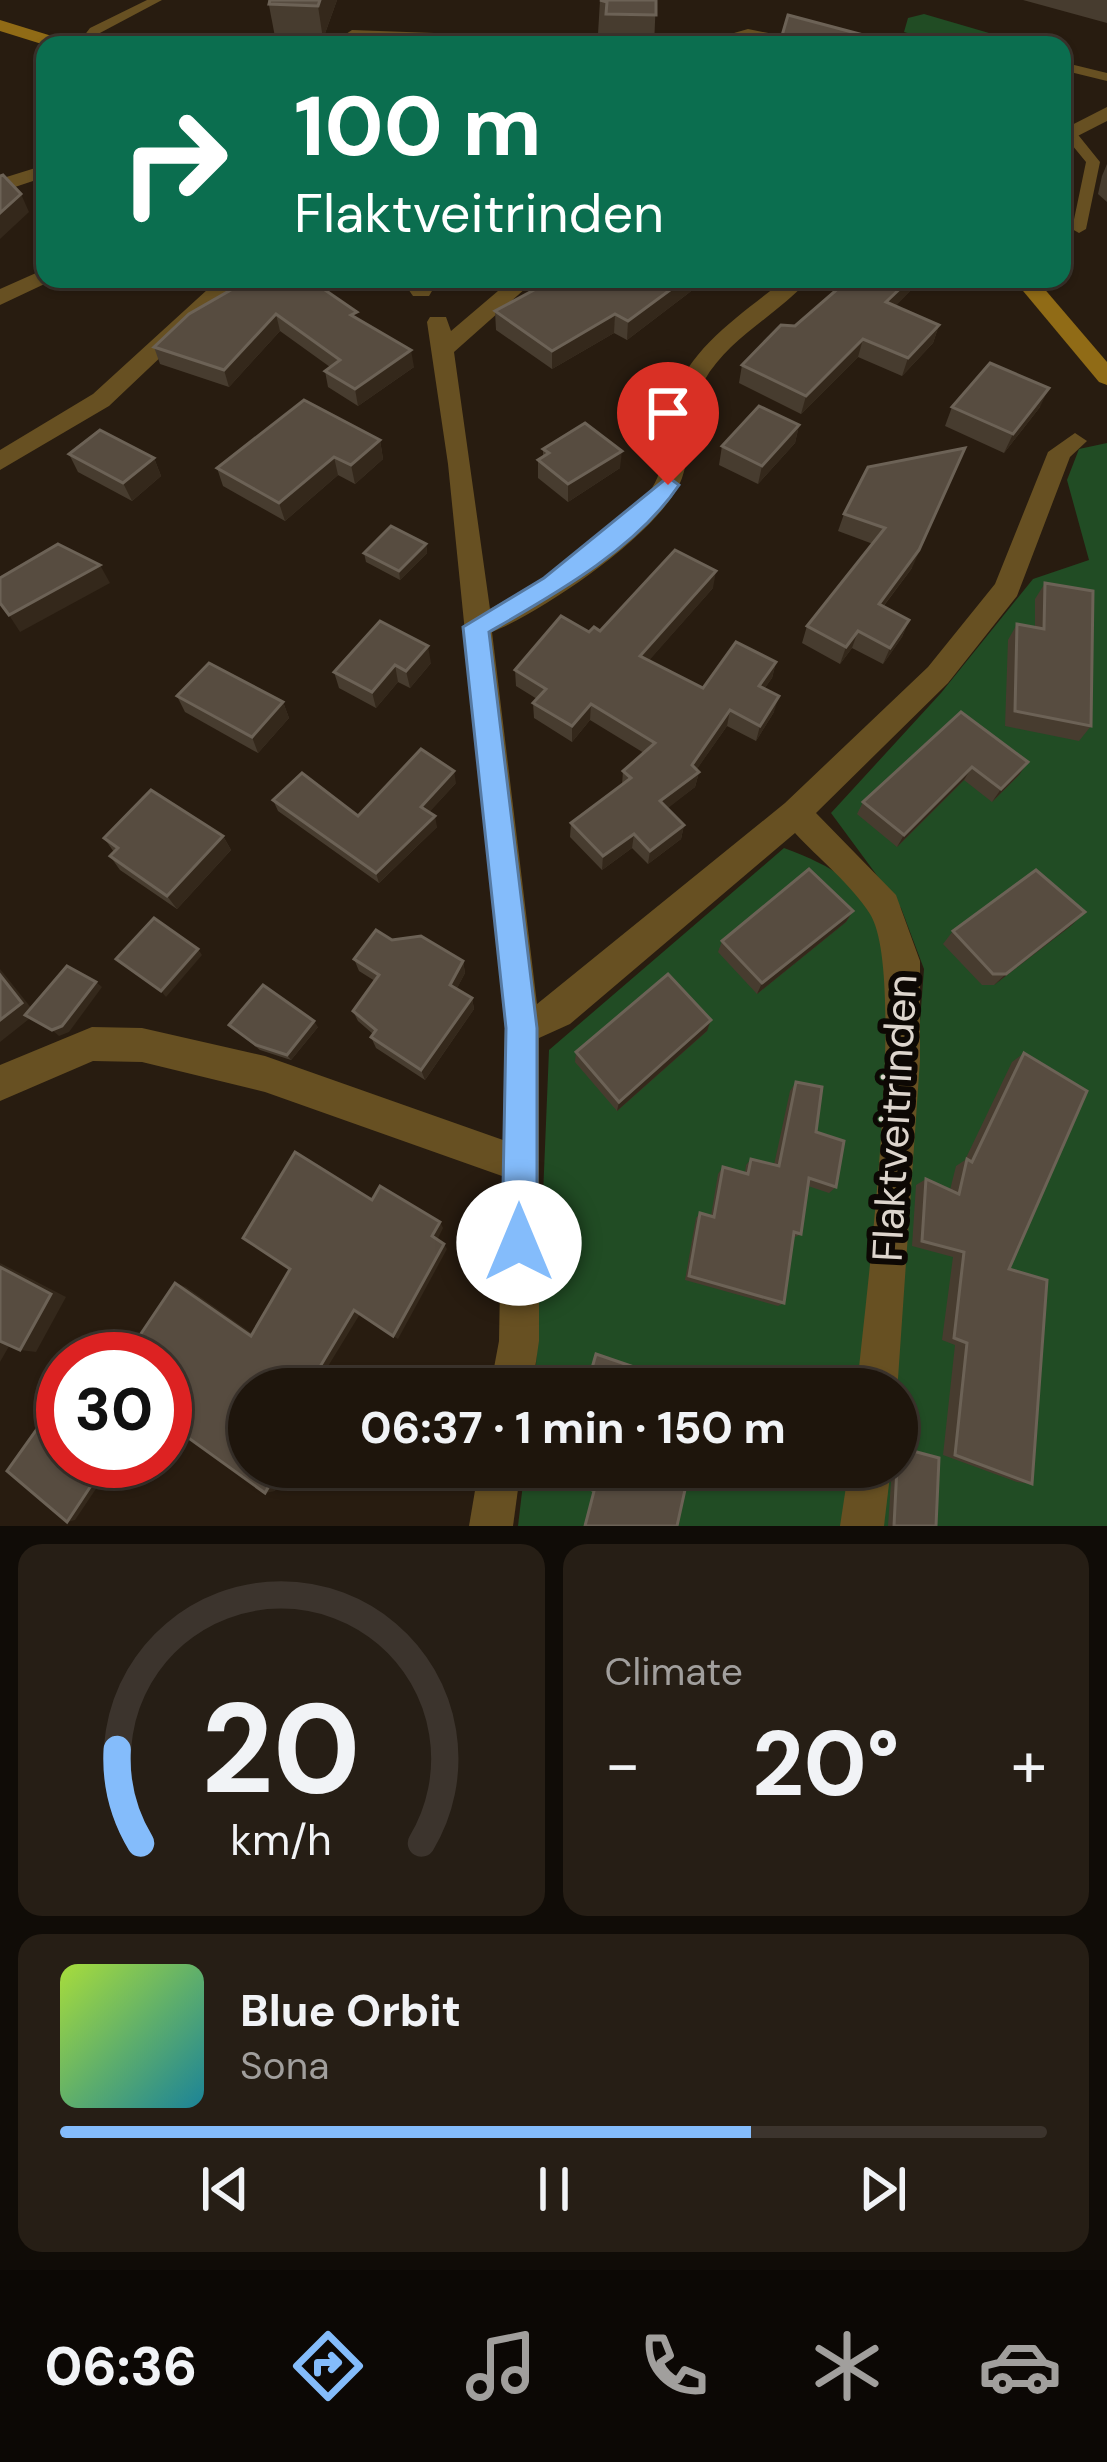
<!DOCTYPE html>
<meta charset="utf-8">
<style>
body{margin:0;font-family:"DM Sans",sans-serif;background:#261e15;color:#f1f3f6;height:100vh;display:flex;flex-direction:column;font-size:45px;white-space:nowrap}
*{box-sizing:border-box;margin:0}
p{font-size:39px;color:#a19f9d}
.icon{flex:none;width:66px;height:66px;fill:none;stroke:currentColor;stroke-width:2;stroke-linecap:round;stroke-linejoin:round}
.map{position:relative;height:1526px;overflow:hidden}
.side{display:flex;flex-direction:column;gap:18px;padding:18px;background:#100c07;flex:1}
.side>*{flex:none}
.hud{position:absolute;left:36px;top:36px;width:1035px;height:252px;border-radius:24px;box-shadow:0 3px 9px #0004,0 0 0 3px #3c342d;background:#0b6e4f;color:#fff;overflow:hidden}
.speed{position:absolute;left:36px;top:1332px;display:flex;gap:24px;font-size:60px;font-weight:700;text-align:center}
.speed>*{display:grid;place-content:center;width:156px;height:156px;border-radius:50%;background:#1e150c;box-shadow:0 3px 9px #0004,0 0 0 3px #3c342d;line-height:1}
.speed .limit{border:18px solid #d22;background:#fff;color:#111}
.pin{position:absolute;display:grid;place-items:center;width:102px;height:102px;color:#fff;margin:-123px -51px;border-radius:50% 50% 50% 0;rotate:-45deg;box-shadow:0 0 12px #0007}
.pin .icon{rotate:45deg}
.me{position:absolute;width:132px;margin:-66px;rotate:0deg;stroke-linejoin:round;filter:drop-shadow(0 0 9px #0008)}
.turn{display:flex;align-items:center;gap:42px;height:252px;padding:0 60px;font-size:54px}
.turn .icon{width:156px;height:156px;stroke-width:2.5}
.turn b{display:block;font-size:84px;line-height:102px}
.big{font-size:90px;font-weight:700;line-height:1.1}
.side .tile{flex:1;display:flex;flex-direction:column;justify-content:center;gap:18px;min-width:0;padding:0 42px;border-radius:24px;background:#261e15}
.side .dial{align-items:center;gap:0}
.dial svg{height:312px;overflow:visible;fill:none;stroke:#3c342d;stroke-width:7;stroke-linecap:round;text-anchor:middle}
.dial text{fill:#f1f3f6;stroke:none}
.song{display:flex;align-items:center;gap:36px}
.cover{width:144px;height:144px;border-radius:18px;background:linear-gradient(135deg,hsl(80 70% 55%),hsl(190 70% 35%))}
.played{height:12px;border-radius:6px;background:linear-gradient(90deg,#84bcfb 70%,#3c342d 70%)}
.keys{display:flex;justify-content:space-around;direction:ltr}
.heat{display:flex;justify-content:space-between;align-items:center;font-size:66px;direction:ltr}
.side .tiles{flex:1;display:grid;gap:18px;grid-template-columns:1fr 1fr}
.tile:last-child{grid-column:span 2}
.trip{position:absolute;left:228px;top:1368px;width:690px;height:120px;border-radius:60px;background:#1e150c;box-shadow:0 3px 9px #0004,0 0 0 3px #3c342d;font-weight:700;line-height:120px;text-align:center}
.dock{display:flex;height:192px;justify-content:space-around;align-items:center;background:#0c0805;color:#a19f9d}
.dock .icon{width:84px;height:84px}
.dock .on{color:#84bcfb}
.dock b{font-size:54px;color:#f1f3f6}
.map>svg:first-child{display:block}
</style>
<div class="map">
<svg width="1107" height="1526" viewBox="0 0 1107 1526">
<rect width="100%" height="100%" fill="#281c10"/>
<g fill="#214c24">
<path d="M924 14 989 33 984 40 989 43 948 45 904 32 908 18Z"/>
<path d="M1107 443V1526H879L885 1467H897V1389H892L924 969 901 908 831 813 941 693 1033 579 1089 560 1067 480 1079 449Z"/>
<path d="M784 848C835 867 859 882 886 933 908 973 866 1319 860 1389H535L549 1050Z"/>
<path d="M525 1467H851L843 1526H518Z"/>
</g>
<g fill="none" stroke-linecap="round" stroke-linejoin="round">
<g fill="#675022" fill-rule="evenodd">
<path d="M147 0H162L98 34 89 45H77L90 28Z"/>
<path d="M748 29 809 41 815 45H791L748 37 712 45 706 41Z"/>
<path d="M352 30 568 38 574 42 570 45H496V42L348 37 346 34Z"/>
<path d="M1062 62 1107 73V81L1062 70Z"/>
<path d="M1070 130 1075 131 1100 162 1086 229 1079 233 1072 229 1086 162 1063 134Z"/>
</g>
<g fill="#675022" fill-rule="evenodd">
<path d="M1107 107V121L1062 144V130Z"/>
<path d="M45 165V177L0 192V179Z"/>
<path d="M45 269V279L53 280 0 305V289Z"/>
<path d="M219 279H243L109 406 0 470V450L93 394Z"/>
<path d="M401 279H423L432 291 429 296H413Z"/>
<path d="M512 279H536L454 352 490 609C539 581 619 534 652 488 669 462 663 427 673 399 690 346 744 313 785 279H809C777 316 729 337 704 381 687 411 693 447 682 478 663 531 544 611 492 632L537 1004 785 803 928 667 995 584 1048 452 1075 433 1087 441 1070 457 1017 596 948 683 816 813 896 895 920 961V1060L897 1393 857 1389C865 1301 908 975 870 914 852 885 818 858 795 833L570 1024 539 1038V1341L532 1389H490L499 1341 502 1176 265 1092 142 1062 93 1061 0 1101V1065L92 1027 142 1028 265 1056 503 1140 505 1028 448 464 427 322 430 317H446L451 331Z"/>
<path d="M479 1467H521L513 1526H469Z"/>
<path d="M849 1467H891L884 1526H840Z"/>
</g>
<g fill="#906b16" fill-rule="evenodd">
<path d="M0 20 68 41 71 45H45L0 31Z"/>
<path d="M1013 279H1036L1107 362V385L1099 382Z"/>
</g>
</g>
<g fill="#473c2f">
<path d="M268 0H337L323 39 275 37Z"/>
<path d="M600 0H656L654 45H605V35L598 34Z"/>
<path d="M1023 0H1107V23Z"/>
<path d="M1107 164V202L1098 194 1102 176Z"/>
<path d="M250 279 358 319 414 367 358 406 328 387 325 371 330 367 280 331 229 387 160 364 154 347Z"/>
<path d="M529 279H707L627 340 614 333 552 369 496 330 495 311 529 293Z"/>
<path d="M849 279H922L895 306 939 325 933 343 902 376 858 357 801 414 739 383 742 365 795 326Z"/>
<path d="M952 407H1040L1004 453 945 426Z"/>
<path d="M799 425 795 443 758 484 719 465 722 446Z"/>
<path d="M380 440 383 459 355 484 338 475 285 521 223 486 217 468Z"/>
<path d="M543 449 620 468 568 502 538 478V460L543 457Z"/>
<path d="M69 454 154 458 161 476 132 501 78 472Z"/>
<path d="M868 467 912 568 883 607 909 620 902 637 883 664 852 648 840 664 802 643 807 626 873 544 838 531 844 514Z"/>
<path d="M426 544 427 553 400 580 366 562 364 553Z"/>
<path d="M1045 583 1091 726 1079 741 1005 726 1008 640 1017 624 1035 627V599Z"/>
<path d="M713 588 649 660 703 688 776 662 772 678 764 689 774 712 756 741 727 726 696 770 699 772 695 787 667 808 684 825 681 839 648 864 632 848 602 870 570 837 571 823 622 785 623 771 644 753 590 720 572 742 534 718 533 703 537 699 516 686 515 670 589 632 600 631Z"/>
<path d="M431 663 410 688 398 682 376 708 339 688 334 672Z"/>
<path d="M177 696 283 702 289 718 258 753 185 712Z"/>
<path d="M961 712 1019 775 992 802 964 780 897 847 857 814 863 802Z"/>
<path d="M456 783 429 812 437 827 379 883 278 811 273 800 358 816Z"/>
<path d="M223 836 231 850 177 909 120 870 110 856 114 852 104 838Z"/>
<path d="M853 911 846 922 757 994 718 952 722 941Z"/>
<path d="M1072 925 994 985H982L943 944 953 931Z"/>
<path d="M392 940 463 961 465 973 457 988 472 998 474 1009 425 1080 376 1048 371 1037 373 1034 358 1021 353 1011 375 981 359 971 354 959Z"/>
<path d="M229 1025 318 1027 291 1060 260 1050Z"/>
<path d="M707 1031 617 1111 575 1062 576 1052Z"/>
<path d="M1024 1053 1009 1269 1032 1484 1017 1482 943 1455 955 1345 942 1340 953 1257 912 1246 916 1185 926 1179 950 1190 956 1166 965 1160 1012 1062Z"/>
<path d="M796 1082 836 1187 829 1193 808 1186 801 1234 793 1238 784 1303 778 1306 685 1280 696 1218 700 1213 711 1216 718 1174 723 1167 745 1173 746 1165 751 1159 774 1165 790 1091Z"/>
<path d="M897 1446 939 1458 936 1526H888L892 1467H897Z"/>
</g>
<g fill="#34281b">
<path d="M320 0H337L323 39 318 6Z"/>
<path d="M21 194 29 212 0 239V213Z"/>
<path d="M685 279H707L627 340 628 321Z"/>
<path d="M910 279H922L881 321 886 302Z"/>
<path d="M276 314 280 331 229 387 224 370Z"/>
<path d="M615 314 614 333 552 369V351Z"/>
<path d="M939 325 933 343 902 376 908 358Z"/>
<path d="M863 339 858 357 801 414 806 396Z"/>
<path d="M411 350 414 367 358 406 355 389Z"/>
<path d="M1049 388 1040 407 1004 453 1013 434Z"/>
<path d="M799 425 795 443 758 484 762 466Z"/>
<path d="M380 440 383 459 355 484 351 465Z"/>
<path d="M622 451 620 468 568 502V484Z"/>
<path d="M334 457 338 475 285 521 279 503Z"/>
<path d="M154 458 161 476 132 501 123 483Z"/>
<path d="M957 466 912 568 872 621 879 604Z"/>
<path d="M426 544 427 553 400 580 399 571Z"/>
<path d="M100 565 110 583 20 632 9 615Z"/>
<path d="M716 571 713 588 639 672 640 656Z"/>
<path d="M909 620 902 637 883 664 890 648Z"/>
<path d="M858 631 852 648 840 664 846 647Z"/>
<path d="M428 646 431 663 410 688 406 671Z"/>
<path d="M776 662 772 678 755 702 759 686Z"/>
<path d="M395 665 398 682 376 708 372 692Z"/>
<path d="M779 696 774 712 756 741 760 726Z"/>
<path d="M283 702 289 718 258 753 252 737Z"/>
<path d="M591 704 590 720 572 742V726Z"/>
<path d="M730 710 727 726 690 779 699 772 695 787 658 816 660 801 692 765Z"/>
<path d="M1028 762 1019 775 992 802 1001 789Z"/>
<path d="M972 767 964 780 897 847 904 835Z"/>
<path d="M454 771 456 783 424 818 421 807Z"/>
<path d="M435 816 437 827 379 883 376 873Z"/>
<path d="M684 825 681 839 648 864 650 851Z"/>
<path d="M634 834 632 848 602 870 603 856Z"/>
<path d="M223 836 231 850 177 909 167 896Z"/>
<path d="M853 911 846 922 757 994 762 983Z"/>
<path d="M1085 912 1072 925 994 985 1006 974Z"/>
<path d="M198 949 202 955 166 997 161 991Z"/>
<path d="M463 961 465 973 453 996 450 985Z"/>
<path d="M0 969 36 1014 25 1015 29 1019 0 1042Z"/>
<path d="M96 982 102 987 69 1032 59 1036 52 1030Z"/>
<path d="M472 998 474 1009 425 1080 421 1070Z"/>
<path d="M711 1020 707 1031 617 1111 619 1102Z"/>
<path d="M314 1021 318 1027 291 1060 287 1055Z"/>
<path d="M440 1222 443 1228 436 1242 432 1236Z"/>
<path d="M444 1244 447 1249 398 1339 393 1336Z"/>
<path d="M0 1263 66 1297 36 1352 20 1350Z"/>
<path d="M175 1283 186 1287 260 1339 251 1336Z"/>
<path d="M354 1310 360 1314 319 1381 330 1389H325L312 1380Z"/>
<path d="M0 1339 12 1341 0 1362Z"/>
<path d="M47 1415H56L63 1421V1428Z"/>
<path d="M104 1461 114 1462 75 1520 67 1522Z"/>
<path d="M280 1467H288L275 1491 265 1493Z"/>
</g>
<g fill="#574c40" stroke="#6c6256" stroke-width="3">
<path d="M270 0H320L318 6 269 4Z"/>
<path d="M600 0H656V15L606 14 607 2Z"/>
<path d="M788 15 901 45H800L781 39Z"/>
<path d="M3 175 21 194 0 213V176Z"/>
<path d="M250 279H309L357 312 351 315 411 350 355 389 325 371 340 360 276 314 224 370 154 347 189 314Z"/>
<path d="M536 279H685L628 321 615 314 552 351 495 311 545 284Z"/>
<path d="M849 279H910L886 302 939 325 908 358 863 339 806 396 742 365 781 325 795 326Z"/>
<path d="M990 363 1049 388 1013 434 952 407Z"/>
<path d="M304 400 380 440 351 465 334 457 279 503 217 468Z"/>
<path d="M759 406 799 425 762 466 722 446Z"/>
<path d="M585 423 622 451 568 484 538 460 549 453 543 449Z"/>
<path d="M100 430 154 458 123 483 69 454Z"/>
<path d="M965 448 919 550 879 604 909 620 890 648 858 631 846 647 807 626 885 528 844 514 868 467Z"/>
<path d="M391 526 426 544 399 571 364 553Z"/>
<path d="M58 544 100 565 9 615 0 603V578Z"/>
<path d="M675 550 716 571 640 656 703 688 736 642 776 662 759 686 779 696 760 726 730 710 692 765 699 772 660 801 684 825 650 851 634 834 603 856 571 823 631 778 623 771 655 743 591 704 572 726 533 703 546 689 515 670 561 616 589 632 594 627 600 631Z"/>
<path d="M1045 583 1093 591 1091 726 1015 711 1017 624 1044 629Z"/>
<path d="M380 621 428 646 406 671 395 665 372 692 334 672Z"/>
<path d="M209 663 283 702 252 737 177 696Z"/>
<path d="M961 712 1028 762 1001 789 972 767 904 835 863 802Z"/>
<path d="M421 749 454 771 421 807 435 816 376 873 273 800 302 773 358 816Z"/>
<path d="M151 790 223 836 167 896 110 856 118 848 104 838Z"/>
<path d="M809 869 853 911 762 983 722 941Z"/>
<path d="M1036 870 1085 912 1006 974H993L953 931Z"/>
<path d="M154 918 198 949 161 991 116 959Z"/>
<path d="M376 930 392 940 421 936 463 961 450 985 472 998 421 1070 371 1037 376 1030 353 1011 379 975 354 959Z"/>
<path d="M67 966 96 982 62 1026 52 1030 25 1015Z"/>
<path d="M668 974 711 1020 619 1102 576 1052Z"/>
<path d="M0 975 22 1003 0 1020Z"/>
<path d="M263 985 314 1021 287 1055 256 1045 229 1025Z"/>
<path d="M1024 1053 1087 1091 1009 1269 1047 1280 1032 1484 955 1455 967 1343 954 1338 964 1252 922 1241 926 1179 959 1194 967 1159 972 1162Z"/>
<path d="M796 1082 822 1087 816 1132 844 1141 836 1187 809 1178 801 1234 794 1232 784 1303 689 1276 700 1213 714 1217 723 1167 748 1174 751 1159 779 1166Z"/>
<path d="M295 1152 372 1200 380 1186 440 1222 432 1236 444 1244 393 1336 354 1310 312 1380 325 1389H249V1467H280L265 1493 165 1421V1359H124L175 1283 251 1336 290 1269 243 1238Z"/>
<path d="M0 1267 51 1294 20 1350 0 1341Z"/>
<path d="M596 1354 698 1389H586Z"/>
<path d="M47 1415 63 1428V1461H104L106 1463 67 1522 7 1471Z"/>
<path d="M898 1447 939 1458 936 1526H894Z"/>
<path d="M586 1467H690L677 1526H585L594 1491 581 1485Z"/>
</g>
<path fill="#84bcfb" stroke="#567aa3" stroke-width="3" d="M668 477 679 485C636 549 555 594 489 632L537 1028V1243L532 1255 519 1260 507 1255 502 1243 506 1028 463 627 544 578Z"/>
<g text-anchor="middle" stroke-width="12" stroke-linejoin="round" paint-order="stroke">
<g font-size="42" fill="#ddd5cd" stroke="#0d0804">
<text transform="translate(894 1118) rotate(-87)" y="15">Flaktveitrinden</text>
</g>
</g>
</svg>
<div class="speed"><div class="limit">30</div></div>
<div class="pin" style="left:668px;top:485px;background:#d93025"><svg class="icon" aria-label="arrive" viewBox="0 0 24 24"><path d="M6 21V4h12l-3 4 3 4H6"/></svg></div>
<svg class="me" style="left:519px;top:1243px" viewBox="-20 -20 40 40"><circle r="19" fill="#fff"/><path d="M0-13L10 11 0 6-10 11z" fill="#84bcfb"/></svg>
<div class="trip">06:37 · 1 min · 150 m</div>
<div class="hud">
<div class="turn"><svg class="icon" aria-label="right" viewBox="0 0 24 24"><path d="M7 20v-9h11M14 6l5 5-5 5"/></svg><div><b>100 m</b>Flaktveitrinden</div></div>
</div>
</div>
<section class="side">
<div class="tiles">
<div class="tile dial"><svg viewBox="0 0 100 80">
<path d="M14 69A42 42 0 1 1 86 69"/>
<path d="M14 69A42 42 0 0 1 8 45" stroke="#84bcfb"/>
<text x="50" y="56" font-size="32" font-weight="700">20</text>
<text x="50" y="72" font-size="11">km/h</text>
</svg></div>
<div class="tile"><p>Climate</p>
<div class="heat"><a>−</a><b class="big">20°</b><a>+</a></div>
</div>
<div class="tile">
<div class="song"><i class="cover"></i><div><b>Blue Orbit</b><p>Sona</p></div></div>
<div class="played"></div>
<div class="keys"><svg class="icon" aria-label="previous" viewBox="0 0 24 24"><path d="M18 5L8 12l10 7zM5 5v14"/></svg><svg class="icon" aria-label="pause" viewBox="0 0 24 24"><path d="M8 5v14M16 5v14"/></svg><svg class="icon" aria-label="next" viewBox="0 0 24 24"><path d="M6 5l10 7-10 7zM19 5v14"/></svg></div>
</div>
</div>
</section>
<nav class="dock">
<b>06:36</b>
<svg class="icon on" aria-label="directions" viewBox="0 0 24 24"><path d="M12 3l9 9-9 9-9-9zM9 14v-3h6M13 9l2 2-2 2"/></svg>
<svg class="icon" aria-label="music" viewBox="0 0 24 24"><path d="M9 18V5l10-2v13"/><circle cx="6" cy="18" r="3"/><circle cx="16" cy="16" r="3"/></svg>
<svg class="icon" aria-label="phone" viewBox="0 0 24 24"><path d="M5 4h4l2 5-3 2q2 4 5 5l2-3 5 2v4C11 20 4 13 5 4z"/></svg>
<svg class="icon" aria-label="climate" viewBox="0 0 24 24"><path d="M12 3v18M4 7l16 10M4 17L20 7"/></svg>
<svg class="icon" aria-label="car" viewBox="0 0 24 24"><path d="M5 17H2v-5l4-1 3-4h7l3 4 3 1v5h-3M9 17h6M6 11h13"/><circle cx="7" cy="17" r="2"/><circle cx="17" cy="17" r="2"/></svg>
</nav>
